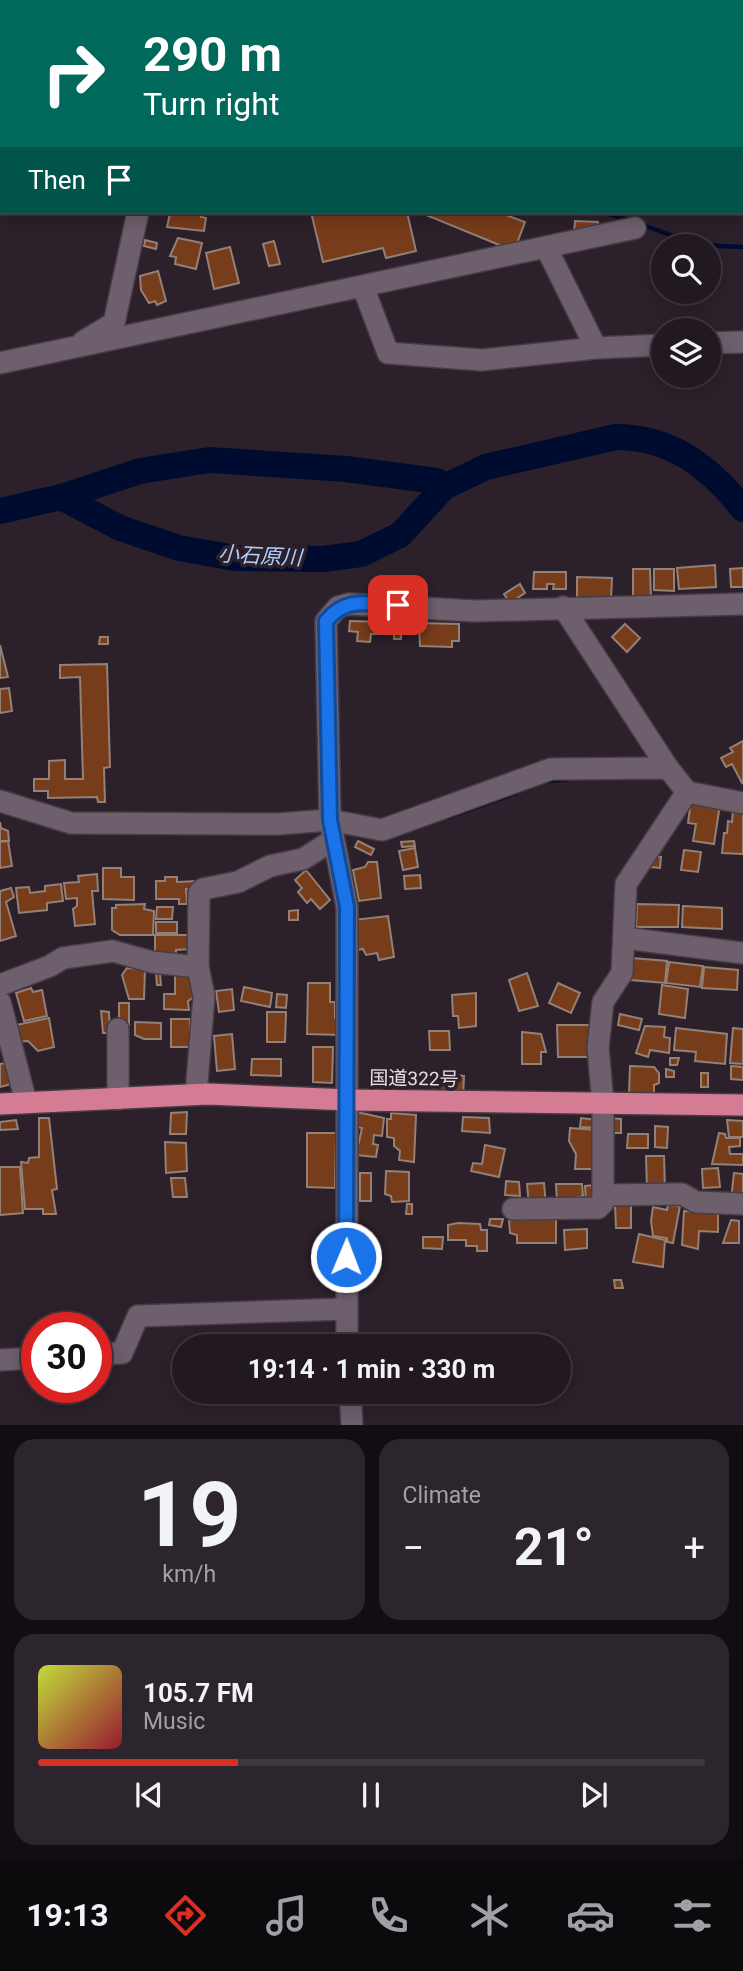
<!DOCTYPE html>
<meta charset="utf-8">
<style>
body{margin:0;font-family:Roboto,"Noto Sans JP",sans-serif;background:#2d252d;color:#f1f3f6;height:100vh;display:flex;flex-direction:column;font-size:26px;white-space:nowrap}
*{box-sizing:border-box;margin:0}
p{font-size:23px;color:#a2a0a5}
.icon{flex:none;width:38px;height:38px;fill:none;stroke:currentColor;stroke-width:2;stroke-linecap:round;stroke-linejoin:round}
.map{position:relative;height:1425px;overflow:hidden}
.panel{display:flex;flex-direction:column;gap:14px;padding:14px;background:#120d12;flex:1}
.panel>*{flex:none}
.hud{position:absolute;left:0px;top:0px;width:744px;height:214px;box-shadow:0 4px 18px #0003,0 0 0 2px #3e373e;background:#00695c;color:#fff;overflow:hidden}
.buttons{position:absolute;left:651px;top:234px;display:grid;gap:14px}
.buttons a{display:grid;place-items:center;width:70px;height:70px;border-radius:50%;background:#211820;box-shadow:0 4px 18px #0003,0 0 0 2px #3e373e;font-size:35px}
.speed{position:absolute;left:21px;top:1312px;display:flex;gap:14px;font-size:35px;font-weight:700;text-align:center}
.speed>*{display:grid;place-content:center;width:91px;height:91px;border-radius:50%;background:#211820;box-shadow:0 4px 18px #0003,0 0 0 2px #3e373e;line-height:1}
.speed .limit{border:10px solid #d22;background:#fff;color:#111}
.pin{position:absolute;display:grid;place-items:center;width:60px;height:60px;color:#fff;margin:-30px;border-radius:14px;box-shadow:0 4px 10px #0006}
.me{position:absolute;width:77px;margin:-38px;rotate:1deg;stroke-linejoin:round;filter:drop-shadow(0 0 5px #0008)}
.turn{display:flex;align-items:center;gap:24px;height:147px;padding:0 28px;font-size:32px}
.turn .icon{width:91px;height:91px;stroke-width:2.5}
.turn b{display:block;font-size:49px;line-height:60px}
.then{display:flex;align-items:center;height:66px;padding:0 28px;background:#0003;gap:14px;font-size:26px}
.big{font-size:52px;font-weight:700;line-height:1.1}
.panel .tile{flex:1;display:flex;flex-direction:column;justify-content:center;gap:10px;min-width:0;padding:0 24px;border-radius:21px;background:#2d252d}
.panel .dial{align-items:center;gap:0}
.dial b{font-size:91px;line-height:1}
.song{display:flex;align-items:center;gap:21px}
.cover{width:84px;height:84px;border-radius:10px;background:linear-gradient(135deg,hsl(70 70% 55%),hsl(350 70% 35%))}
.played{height:7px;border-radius:4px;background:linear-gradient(90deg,#d93025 30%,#3e373e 30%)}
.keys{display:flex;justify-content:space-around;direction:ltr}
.heat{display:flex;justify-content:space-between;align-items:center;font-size:38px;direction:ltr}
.panel .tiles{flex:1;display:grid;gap:14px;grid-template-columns:1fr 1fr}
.tile:last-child{grid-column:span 2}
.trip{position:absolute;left:172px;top:1334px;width:399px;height:70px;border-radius:35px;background:#211820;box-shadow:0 4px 18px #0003,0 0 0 2px #3e373e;font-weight:700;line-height:70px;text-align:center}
.menu{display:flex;height:112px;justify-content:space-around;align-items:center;background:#0d0a0d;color:#a2a0a5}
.menu .icon{width:49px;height:49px}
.menu .selected{color:#d93025}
.menu b{font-size:32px;color:#f1f3f6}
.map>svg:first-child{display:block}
</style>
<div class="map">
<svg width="743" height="1425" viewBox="0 0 743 1425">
<rect width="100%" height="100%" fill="#2c202b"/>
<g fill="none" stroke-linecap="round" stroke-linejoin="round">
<g stroke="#000c2f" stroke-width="4.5">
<path d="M177 0V2"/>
<path d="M603 212 631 221"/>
<path d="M643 225 698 245 743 247"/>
<path d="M548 781 567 779"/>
<path d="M449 817 516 793"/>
</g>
<g stroke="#000c2f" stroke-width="26">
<path d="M61 497 120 528 179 548 235 558 323 559 361 554 400 535 444 487 486 467 616 437C671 437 710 467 743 509"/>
<path d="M0 511 61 497 140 471 209 460 346 469 437 481 444 487"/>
</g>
</g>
<g fill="#773c1a" stroke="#938076" stroke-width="2">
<path d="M174 212 202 213 201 217 206 218 204 231 167 227 170 213Z"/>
<path d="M311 212H407L416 251 386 258 383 248 323 262Z"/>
<path d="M427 212H498L525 222 514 251 426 215Z"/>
<path d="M575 221 598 222 597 233 574 232Z"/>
<path d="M178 238 202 243 196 269 175 264 176 257 170 256Z"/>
<path d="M145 240 157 243 156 249 144 246Z"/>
<path d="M274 241 280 264 269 266 263 244Z"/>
<path d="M230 247 239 283 214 289 206 253Z"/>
<path d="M158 271 166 301 157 305 155 301 149 303 141 290 140 276Z"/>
<path d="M687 292H696V297L688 298Z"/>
<path d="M715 565 716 587 679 589 677 568Z"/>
<path d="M743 568V587H731L730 569Z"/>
<path d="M633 569H650L651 600H633Z"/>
<path d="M654 569H674V591L654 590Z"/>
<path d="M534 572H566V589H553L554 584H547V589H533Z"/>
<path d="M577 577 612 578 611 599 577 598Z"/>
<path d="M520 584 525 593 510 603 504 594Z"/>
<path d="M350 621 385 622V634H371L370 642 357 641 358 632 349 631Z"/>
<path d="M419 623 459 624V641H452V647L420 646Z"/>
<path d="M625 624 640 638 627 652 612 637Z"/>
<rect x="394" y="627" width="7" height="12"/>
<path d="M100 637H108V644H99Z"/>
<path d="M0 645 8 677 0 678Z"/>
<path d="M107 664 110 767 104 768 105 802H98L97 797 48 798V791H34V779H49V761L65 760V779H83L80 677 60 678V665Z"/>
<path d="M9 688 12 711 0 713V689Z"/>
<path d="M743 741V782L742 783 732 764 726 767 721 758 733 752 730 748Z"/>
<path d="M691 800 720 804 714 844 693 841 696 824 688 823Z"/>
<path d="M733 809 743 810V854L722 853 724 833H727L728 821 732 822Z"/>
<path d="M0 822 1 828 8 831 9 841H0Z"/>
<path d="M8 841 12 866 0 868V842Z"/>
<path d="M358 841 374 849 371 855 355 847Z"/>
<path d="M414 841 415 846 402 847 401 842Z"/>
<path d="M415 848 418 867 403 870 399 851Z"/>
<path d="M684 850 701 852 698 872 681 870Z"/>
<path d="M651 856 661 857 660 868 650 867Z"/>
<path d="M368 862H377L381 898 359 901 353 870 365 867Z"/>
<path d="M103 868H121V877H134V900L103 899Z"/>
<path d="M306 870 330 900 320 909 311 899 307 903 298 892 302 888 295 880Z"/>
<path d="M97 874 98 891H92L95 924 75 926 73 909 77 906V898L66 899 64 883 79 882 78 876Z"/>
<path d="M420 875 421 888 405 889 404 876Z"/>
<path d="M165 877H177V882L197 881V889H186L187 904H179V899H156V881H165Z"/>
<path d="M61 884 63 901 47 903V910L19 913 16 888 29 887 30 893 45 891V886Z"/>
<path d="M11 888 14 897 6 902 16 936 0 941V891Z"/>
<path d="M145 904 144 909 154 911 153 935H120L112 930V908H116V905Z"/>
<path d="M637 904 679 905 678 927H636Z"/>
<path d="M683 906 722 908V929L682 927Z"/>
<path d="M157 907H173L172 919H156Z"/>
<path d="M298 910V920H289V911Z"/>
<path d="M388 916 394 957 379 960 377 953 366 955 363 949 358 950 353 920Z"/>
<rect x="156" y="922" width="21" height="11"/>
<path d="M155 935H191V949L176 950V960L155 956Z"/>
<path d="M632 958 667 961 665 983 631 980Z"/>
<path d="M669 962 703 966 700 987 666 983Z"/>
<path d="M704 967 738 970 737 990 702 988Z"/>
<path d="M127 968 145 969 144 999H129L122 975Z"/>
<path d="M156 973H160L161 985H157Z"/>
<path d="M527 973 538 1006 519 1011 509 980Z"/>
<path d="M175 974H193L196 996 188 1001 189 1010 164 1009V994H175Z"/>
<path d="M308 983H330V1002H335V1018H341V1035L307 1034Z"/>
<path d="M558 983 580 993 571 1013 549 1003Z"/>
<path d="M662 985 688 989 685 1018 659 1014Z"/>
<path d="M244 987 272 993 270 1007 241 1001Z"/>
<path d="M31 988 33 992 42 990 47 1016 24 1021 16 993Z"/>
<path d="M232 989 234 1010 219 1012 216 991Z"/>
<path d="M476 993V1026L459 1028 458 1016H453L452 995Z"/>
<path d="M277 994 287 995 286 1008 276 1007Z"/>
<path d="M119 1003H129V1025L119 1024Z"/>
<path d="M101 1011 109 1012 110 1033H103Z"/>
<path d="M267 1012H286L285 1042H267Z"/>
<path d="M620 1014 642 1019 639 1030 618 1025Z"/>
<path d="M49 1018 54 1047 38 1051 28 1041 16 1042 12 1026Z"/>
<rect x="171" y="1019" width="19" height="28"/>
<path d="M135 1022 161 1023V1039H144L135 1035Z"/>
<path d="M557 1025H590V1057H558Z"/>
<path d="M645 1026 665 1027 664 1037 670 1038 669 1053 650 1050 648 1057 636 1053Z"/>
<path d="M676 1028 727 1034 725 1064 695 1061 696 1052 674 1050Z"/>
<path d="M733 1028 743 1029V1064L730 1063Z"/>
<path d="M429 1031H449L450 1050H430Z"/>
<path d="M522 1032 541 1034 546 1052H541V1064H522Z"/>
<path d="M232 1034 235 1069 217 1071 214 1036Z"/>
<path d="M313 1047H333L332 1083 313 1082Z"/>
<path d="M670 1058H679L677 1065H670Z"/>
<path d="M252 1059H281V1076L251 1075Z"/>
<path d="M6 1063 11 1084 0 1087V1064Z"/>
<path d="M630 1066 654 1067 659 1073V1083L654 1085V1095L629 1094Z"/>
<path d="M731 1066 743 1067V1080L731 1079Z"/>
<path d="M666 1069 674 1071V1077H666Z"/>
<path d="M434 1073 464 1076 463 1098 432 1094Z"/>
<rect x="701" y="1073" width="7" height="14"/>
<path d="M187 1112 186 1134H170L171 1113Z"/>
<path d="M357 1112 384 1118 382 1136 374 1135 373 1144 378 1145 376 1157 356 1155 362 1128 355 1127Z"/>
<path d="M391 1113 416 1115 414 1162 399 1160 400 1151 394 1146V1138L387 1137V1119H391Z"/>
<path d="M463 1117 489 1118 490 1133 462 1131Z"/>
<path d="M39 1118H49L57 1189 52 1190 56 1214H43V1209H25L21 1162 28 1163 29 1158 39 1157Z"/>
<path d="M581 1118 597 1120V1128L580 1127Z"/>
<path d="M609 1118 621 1119V1133H607Z"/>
<path d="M16 1120 18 1129 0 1130V1122Z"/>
<path d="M727 1120 743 1121V1137H729Z"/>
<path d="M655 1126 668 1127 667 1148 655 1147Z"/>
<path d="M570 1128 597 1130 595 1169H575L576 1154 569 1141Z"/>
<path d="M307 1133H336L335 1188 307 1187Z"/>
<path d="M719 1133 725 1134 726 1138H740V1146L729 1147 730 1154H743V1165L712 1164Z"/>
<path d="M628 1134H648V1148H627Z"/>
<path d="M165 1142 186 1143 187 1171 166 1173Z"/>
<path d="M485 1145 505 1149 499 1177 471 1171 473 1163 482 1164Z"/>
<path d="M646 1156H664L665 1189H647Z"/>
<path d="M0 1167H20L23 1213 0 1215Z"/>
<path d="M718 1168 720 1187 703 1188 702 1169Z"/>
<path d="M386 1171 409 1172V1201L392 1202 391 1196 385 1194Z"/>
<rect x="360" y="1173" width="11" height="28"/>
<path d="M734 1173 743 1174V1200L731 1199Z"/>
<path d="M171 1178H185L187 1197H173Z"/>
<path d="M506 1181 519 1182 520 1196 505 1195Z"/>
<path d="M544 1183 546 1206H529L527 1184Z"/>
<path d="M556 1184H582L583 1196 557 1202Z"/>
<path d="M595 1185 596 1201H586L585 1186Z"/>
<path d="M407 1204H412V1214H406Z"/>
<path d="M615 1205H631V1228H616Z"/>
<path d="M668 1205 680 1206 673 1243 667 1242V1238L653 1236 651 1221 653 1207 667 1210Z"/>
<path d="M684 1211 718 1212V1232L699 1231 698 1249 682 1245Z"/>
<path d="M490 1219H503L501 1227 489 1225Z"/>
<path d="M556 1219V1243H517V1235L510 1233 509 1220Z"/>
<path d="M731 1220 739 1221V1243H723Z"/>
<path d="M458 1223 480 1224 481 1230H487V1251H477V1246H466V1240H448V1225Z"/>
<path d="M587 1229V1248L565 1250 564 1230Z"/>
<path d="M639 1234 665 1240 663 1267 633 1262Z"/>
<path d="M423 1237H443L442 1249 423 1248Z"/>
<path d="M614 1280H621L623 1288H615Z"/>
<path d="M96 1371H104V1380L96 1382Z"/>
</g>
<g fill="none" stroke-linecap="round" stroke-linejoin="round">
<defs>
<g id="minor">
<path d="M84 0V2"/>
<path d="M347 0 348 2"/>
<path d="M0 149H2"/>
<path d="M546 247 596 348 663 345"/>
<path d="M363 287 388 353 482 360 596 348"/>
<path d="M84 341 114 323 138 212"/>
<path d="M709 343 743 342"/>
<path d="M0 363 635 228"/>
<path d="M563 607 668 768"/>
<path d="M0 801 71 823 277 824 330 820 382 830 551 769 668 768 687 792 743 803"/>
<path d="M624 938 743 953"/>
<path d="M0 985 50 966 63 958 113 951 152 962 198 967"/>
<path d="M0 1002 26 1102"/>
<path d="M118 1029V1099"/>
<path d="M196 1094 204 996 198 967 199 893 203 889 238 882 270 866 303 859 333 840"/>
<path d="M603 1195 682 1194 696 1202 743 1204"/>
<path d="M513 1209 598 1208 603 1203V1104L598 1048 603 1002 622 973 626 884 687 792"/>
<path d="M347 1346V907L330 820 326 621 338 607 349 604 475 611 743 604"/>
<path d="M96 1354 122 1353 138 1316 345 1309"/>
<path d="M0 1360 37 1358"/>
<path d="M350 1391 352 1425"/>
</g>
<path id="highway" d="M0 1104 208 1094 349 1100 743 1105"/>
</defs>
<use href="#minor" stroke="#473c46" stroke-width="24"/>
<use href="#highway" stroke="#473c46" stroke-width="24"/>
<use href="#minor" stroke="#6d5f6c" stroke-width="21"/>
<use href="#highway" stroke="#d37c93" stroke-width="21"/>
</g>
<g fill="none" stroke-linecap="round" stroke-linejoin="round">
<defs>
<path id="route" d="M346 1257 347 907 330 820 326 621C347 596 368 604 398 605"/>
</defs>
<use href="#route" stroke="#114b97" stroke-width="18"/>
<use href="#route" stroke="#1a73e8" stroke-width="12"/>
</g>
<g text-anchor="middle" stroke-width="7" stroke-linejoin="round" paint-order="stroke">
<g font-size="19" fill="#e7dee6" stroke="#2c202b">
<text transform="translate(414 1078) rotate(1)" y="7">国道322号</text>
</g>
<g font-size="21" font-style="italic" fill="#afcffe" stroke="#2c202b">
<text transform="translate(260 556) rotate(3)" y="7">小石原川</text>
</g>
</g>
</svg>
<div class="buttons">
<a><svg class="icon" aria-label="search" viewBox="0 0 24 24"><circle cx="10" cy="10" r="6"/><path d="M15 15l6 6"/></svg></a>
<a><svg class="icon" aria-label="layers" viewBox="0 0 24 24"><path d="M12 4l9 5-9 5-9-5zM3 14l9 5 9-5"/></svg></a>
</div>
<div class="speed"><div class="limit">30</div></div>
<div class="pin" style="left:398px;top:605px;background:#d93025"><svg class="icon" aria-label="arrive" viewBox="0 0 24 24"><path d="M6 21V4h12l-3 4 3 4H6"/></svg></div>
<svg class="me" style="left:346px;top:1257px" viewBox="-20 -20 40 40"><circle r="17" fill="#1a73e8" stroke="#fff" stroke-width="3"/><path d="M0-11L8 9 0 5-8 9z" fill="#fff"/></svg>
<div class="trip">19:14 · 1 min · 330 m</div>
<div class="hud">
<div class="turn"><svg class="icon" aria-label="right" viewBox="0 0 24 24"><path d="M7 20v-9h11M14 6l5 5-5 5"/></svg><div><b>290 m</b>Turn right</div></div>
<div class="then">Then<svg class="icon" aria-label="arrive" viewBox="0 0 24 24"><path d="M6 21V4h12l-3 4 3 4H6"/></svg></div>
</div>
</div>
<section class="panel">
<div class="tiles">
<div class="tile dial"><b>19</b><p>km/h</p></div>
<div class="tile"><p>Climate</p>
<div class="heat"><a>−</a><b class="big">21°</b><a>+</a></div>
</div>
<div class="tile">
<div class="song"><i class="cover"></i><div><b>105.7 FM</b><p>Music</p></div></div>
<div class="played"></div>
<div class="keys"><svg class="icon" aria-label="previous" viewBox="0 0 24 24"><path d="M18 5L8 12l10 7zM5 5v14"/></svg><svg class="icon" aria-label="pause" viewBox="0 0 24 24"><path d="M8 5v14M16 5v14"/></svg><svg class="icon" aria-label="next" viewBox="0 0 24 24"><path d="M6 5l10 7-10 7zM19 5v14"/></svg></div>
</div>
</div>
</section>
<nav class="menu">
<b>19:13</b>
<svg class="icon selected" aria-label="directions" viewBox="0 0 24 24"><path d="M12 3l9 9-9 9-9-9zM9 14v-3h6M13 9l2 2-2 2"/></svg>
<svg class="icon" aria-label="music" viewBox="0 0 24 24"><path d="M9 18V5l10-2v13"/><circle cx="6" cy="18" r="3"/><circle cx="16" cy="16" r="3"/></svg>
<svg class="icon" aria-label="phone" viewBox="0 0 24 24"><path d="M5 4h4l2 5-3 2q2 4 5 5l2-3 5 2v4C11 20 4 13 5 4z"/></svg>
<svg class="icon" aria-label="climate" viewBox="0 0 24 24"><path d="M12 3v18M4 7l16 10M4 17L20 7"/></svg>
<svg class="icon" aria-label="car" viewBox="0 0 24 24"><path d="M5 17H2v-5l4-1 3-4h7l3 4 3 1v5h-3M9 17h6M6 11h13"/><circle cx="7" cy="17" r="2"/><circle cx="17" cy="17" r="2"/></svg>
<svg class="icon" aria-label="filters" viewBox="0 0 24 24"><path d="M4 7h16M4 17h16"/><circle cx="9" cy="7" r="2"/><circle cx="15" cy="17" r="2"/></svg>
</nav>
